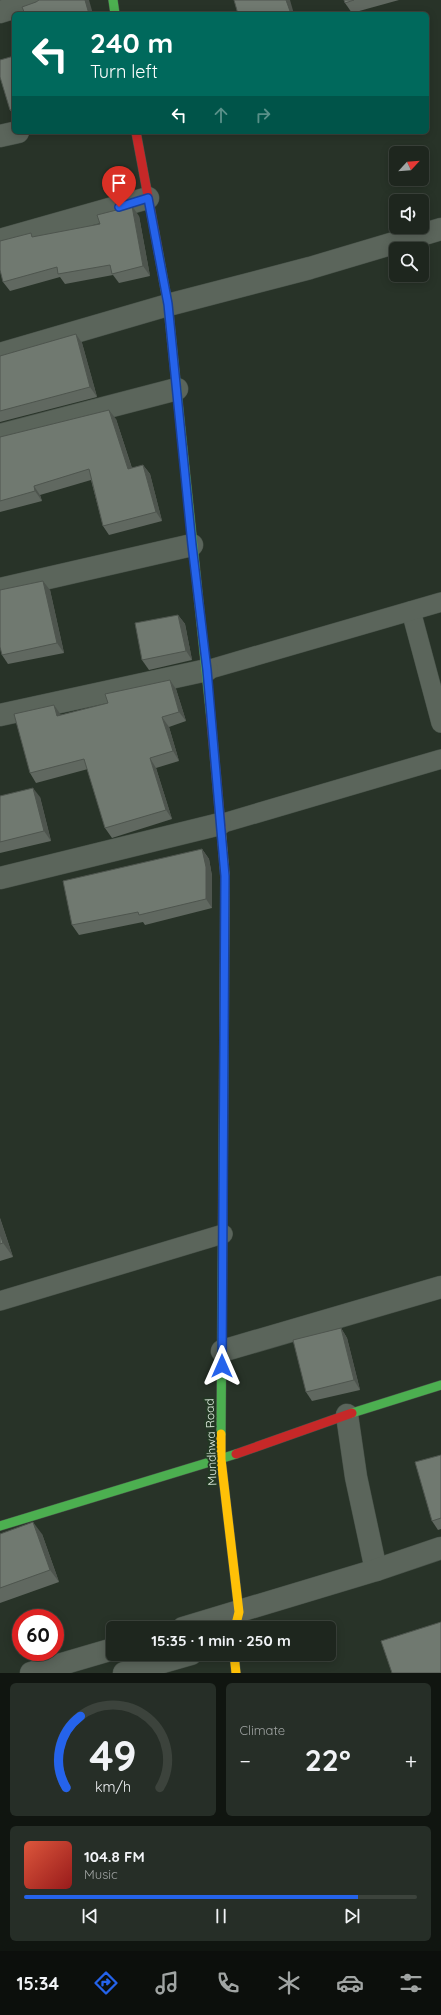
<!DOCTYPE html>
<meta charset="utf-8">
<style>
body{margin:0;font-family:Quicksand,sans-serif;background:#262e27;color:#f1f3f6;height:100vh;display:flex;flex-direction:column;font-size:15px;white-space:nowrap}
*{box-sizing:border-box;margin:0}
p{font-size:13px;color:#a1a5a4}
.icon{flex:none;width:22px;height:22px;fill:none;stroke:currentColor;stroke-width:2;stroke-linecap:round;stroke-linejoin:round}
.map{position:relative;height:1673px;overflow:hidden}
.panel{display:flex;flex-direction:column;gap:10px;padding:10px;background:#101510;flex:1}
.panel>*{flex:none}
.guide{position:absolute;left:12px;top:12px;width:417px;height:122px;border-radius:6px;box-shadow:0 2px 10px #0003,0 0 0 1px #3c433c;background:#00695c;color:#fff;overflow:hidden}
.needle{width:26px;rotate:64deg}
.tools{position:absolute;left:389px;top:146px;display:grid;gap:8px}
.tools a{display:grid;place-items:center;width:40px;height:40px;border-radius:6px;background:#1e261e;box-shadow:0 2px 10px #0003,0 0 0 1px #3c433c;font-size:20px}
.speed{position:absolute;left:12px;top:1609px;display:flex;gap:8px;font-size:20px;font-weight:700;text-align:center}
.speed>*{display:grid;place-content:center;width:52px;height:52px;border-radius:50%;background:#1e261e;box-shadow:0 2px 10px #0003,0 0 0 1px #3c433c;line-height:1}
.speed .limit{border:6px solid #d22;background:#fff;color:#111}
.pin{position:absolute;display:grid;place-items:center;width:34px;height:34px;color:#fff;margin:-41px -17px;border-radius:50% 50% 50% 0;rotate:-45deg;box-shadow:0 0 4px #0007}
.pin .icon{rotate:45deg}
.me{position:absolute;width:44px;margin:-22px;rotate:0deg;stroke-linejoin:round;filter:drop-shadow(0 0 3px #0008)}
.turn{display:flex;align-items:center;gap:14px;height:84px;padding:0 12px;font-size:18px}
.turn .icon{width:52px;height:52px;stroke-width:2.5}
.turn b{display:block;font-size:28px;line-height:34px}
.lanes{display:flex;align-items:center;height:38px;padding:0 12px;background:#0003;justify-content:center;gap:20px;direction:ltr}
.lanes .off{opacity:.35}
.big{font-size:30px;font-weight:700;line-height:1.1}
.panel .card{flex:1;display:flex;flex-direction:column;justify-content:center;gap:6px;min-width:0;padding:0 14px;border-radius:6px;background:#262e27}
.panel .dial{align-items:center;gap:0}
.dial svg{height:104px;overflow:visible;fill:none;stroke:#3c433c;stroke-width:7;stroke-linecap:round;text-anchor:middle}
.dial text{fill:#f1f3f6;stroke:none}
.song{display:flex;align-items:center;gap:12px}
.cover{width:48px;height:48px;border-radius:6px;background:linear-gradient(135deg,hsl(10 70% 55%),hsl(0 70% 35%))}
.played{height:4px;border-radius:2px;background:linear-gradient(90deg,#2563eb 85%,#3c433c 85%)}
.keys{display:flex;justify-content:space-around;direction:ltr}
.heat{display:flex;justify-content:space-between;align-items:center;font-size:22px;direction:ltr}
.panel .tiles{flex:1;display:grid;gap:10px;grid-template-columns:1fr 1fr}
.card:last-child{grid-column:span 2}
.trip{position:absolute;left:106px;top:1621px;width:230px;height:40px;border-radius:6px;background:#1e261e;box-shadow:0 2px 10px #0003,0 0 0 1px #3c433c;font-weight:700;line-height:40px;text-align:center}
.menu{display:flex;height:64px;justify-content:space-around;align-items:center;background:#0c0f0c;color:#a1a5a4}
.menu .icon{width:28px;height:28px}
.menu .active{color:#2563eb}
.menu b{font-size:18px;color:#f1f3f6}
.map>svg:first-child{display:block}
</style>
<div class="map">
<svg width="441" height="1673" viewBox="0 0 441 1673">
<rect width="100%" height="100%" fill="#283328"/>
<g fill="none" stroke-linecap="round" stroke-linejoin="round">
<defs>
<g id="lane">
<path d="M411 611 441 723"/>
<path d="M207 670 441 602"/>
<path d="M220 824 441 759"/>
<path d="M0 1301 223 1234"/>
</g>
<g id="street">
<path d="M0 12 39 0"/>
<path d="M0 136 18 132"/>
<path d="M0 240 148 198"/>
<path d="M0 354 168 305 310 268 441 229"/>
<path d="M0 435 177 389"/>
<path d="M0 589 192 545"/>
<path d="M0 715 207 670"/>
<path d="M0 878 220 824"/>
<path d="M222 1351 441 1287"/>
<path d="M347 1415 356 1477 376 1570"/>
<path d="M183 1628 376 1570 441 1548"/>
<path d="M31 1673 113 1649"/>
<path d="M124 1673 191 1654"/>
</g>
<g id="fast">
<path d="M113 0 115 14"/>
<path d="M158 250 168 305 211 719"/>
<path d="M352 1413 441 1385"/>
<path d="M221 1434 224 1041"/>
<path d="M0 1526 236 1454"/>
</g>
<g id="slow">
<path d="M221 828 225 876 224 1041"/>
<path d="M221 1434V1459L239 1612 235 1628"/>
<path d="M234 1654 236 1673"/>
</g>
<g id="jam">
<path d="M136 132 158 250"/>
<path d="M211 719 221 828"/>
<path d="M236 1454 352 1413"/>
</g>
</defs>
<use href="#lane" stroke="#475148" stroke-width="20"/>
<use href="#street" stroke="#475148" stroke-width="23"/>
<use href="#fast" stroke="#475148" stroke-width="10"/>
<use href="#slow" stroke="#475148" stroke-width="10"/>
<use href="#jam" stroke="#475148" stroke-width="10"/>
<use href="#lane" stroke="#5b655b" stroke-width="19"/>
<use href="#street" stroke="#5b655b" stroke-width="22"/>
<use href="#fast" stroke="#4caf50" stroke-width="9"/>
<use href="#slow" stroke="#ffc107" stroke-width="9"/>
<use href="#jam" stroke="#c62828" stroke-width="9"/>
</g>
<g fill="#606860">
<path d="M344 0H399L352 13 345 3Z"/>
<path d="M14 56V116L10 110Z"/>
<path d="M139 216 150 276 119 283 113 275 65 284 60 277 10 291 3 282 33 237 100 224Z"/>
<path d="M76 334 82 343 97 397 0 422V356Z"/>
<path d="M116 419 132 468 143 465 150 474 162 521 109 535 103 526 91 480 40 495 42 501 0 512V437Z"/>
<path d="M50 590 64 653 8 664 2 655Z"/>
<path d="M178 615 185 624 192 660 149 670 142 660Z"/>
<path d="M170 680 176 689 186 721 169 727 179 761 156 768 172 819 112 838 105 828 88 769 36 783 30 773 61 715 108 703Z"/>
<path d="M0 796 40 797 51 841 0 853Z"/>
<path d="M202 849 209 859 212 876V908L145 925 143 922 79 935 72 925Z"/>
<path d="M0 1218 13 1257 0 1261Z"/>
<path d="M341 1328 347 1338 360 1390 312 1401 306 1392Z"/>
<path d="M441 1455V1529L438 1530 432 1521Z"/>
<path d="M0 1534H42L59 1582 0 1603Z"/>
</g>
<g fill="#4e554e">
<path d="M85 0H89L93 14H89Z"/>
<path d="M286 0H290L294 14H291Z"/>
<path d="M132 206 139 216 150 276 143 266Z"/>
<path d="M76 334 82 343 97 397 90 387Z"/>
<path d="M109 410 116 419 135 478 128 469Z"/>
<path d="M143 465 150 474 162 521 156 512Z"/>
<path d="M34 486 40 495 42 501 35 491Z"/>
<path d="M43 581 50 590 64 653 57 643Z"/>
<path d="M178 615 185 624 192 660 186 651Z"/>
<path d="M170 680 176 689 186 721 179 712Z"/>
<path d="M54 705 61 715 57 716Z"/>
<path d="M162 717 169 727 179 761 173 751Z"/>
<path d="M150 758 156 768 172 819 166 810Z"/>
<path d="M33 788 40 797 51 841 44 831Z"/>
<path d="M202 849 209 859 212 876V908L206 899Z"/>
<path d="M0 1218 13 1257 3 1243 0 1234Z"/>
<path d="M341 1328 347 1338 360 1390 354 1380Z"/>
<path d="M33 1522 42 1534 59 1582 50 1570Z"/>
</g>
<g fill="#707970" stroke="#4e554e">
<path d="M39 0H85L89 14H25L22 7 36 2Z"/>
<path d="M234 0H286L291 14H238Z"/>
<path d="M344 0H354L345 3Z"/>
<path d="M14 56V109L10 110 0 77V60Z"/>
<path d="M132 206 143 266 112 274 110 265 58 274 57 267 3 282 0 270V241L31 233 32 237 100 224 97 215Z"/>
<path d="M76 334 90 387 0 411V356Z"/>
<path d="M109 410 128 469 143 465 156 512 103 526 89 469 34 486 35 491 0 501V437Z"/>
<path d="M43 581 57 643 2 655 0 647V590Z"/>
<path d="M178 615 186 651 142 660 135 623Z"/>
<path d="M170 680 179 712 162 717 173 751 150 758 166 810 105 828 84 759 30 773 14 714 54 705 57 716 108 703 105 694Z"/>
<path d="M33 788 44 831 0 842V796Z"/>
<path d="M202 849 206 867V899L139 915 138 912 72 925 63 881Z"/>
<path d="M0 1234 3 1243 0 1244Z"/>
<path d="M341 1328 354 1380 306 1392 293 1340Z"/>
<path d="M441 1455V1518L432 1521 415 1462Z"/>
<path d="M33 1522 50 1570 0 1588V1534Z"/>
<path d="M441 1622V1673H392L381 1641Z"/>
</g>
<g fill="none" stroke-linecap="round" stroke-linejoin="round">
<defs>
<path id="route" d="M119 207 148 198 168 304 192 545 207 670 225 876 222 1366"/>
</defs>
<use href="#route" stroke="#184099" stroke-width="10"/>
<use href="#route" stroke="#2563eb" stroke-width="7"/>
</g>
<g text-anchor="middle" stroke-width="4" stroke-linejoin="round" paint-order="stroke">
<g font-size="12" fill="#e3f0e3" stroke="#233824">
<text transform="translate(211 1442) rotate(-92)" y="4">Mundhwa Road</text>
</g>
</g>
</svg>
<div class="tools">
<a><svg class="needle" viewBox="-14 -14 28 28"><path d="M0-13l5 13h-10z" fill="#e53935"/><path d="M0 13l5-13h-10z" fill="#a1a5a4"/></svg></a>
<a><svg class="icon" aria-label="sound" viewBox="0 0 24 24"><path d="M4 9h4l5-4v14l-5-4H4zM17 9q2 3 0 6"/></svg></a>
<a><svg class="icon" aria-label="search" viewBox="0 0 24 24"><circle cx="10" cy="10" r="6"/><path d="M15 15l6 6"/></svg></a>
</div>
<div class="speed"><div class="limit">60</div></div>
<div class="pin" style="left:119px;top:207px;background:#d93025"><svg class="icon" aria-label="arrive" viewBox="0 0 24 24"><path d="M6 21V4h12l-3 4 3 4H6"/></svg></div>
<svg class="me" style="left:222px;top:1366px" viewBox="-20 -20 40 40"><path d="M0-17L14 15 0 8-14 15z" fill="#2563eb" stroke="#fff" stroke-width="4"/></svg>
<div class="trip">15:35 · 1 min · 250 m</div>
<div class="guide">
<div class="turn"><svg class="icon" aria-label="left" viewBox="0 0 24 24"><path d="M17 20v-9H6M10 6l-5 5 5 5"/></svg><div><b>240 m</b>Turn left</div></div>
<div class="lanes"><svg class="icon" aria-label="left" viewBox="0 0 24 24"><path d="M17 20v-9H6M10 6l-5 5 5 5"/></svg><svg class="icon off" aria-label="ahead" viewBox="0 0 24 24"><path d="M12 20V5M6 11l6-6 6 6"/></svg><svg class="icon off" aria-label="right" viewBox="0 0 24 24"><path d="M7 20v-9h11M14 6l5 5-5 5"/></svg></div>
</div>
</div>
<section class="panel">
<div class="tiles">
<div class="card dial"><svg viewBox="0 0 100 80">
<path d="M14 69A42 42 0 1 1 86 69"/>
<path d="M14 69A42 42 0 0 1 25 14" stroke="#2563eb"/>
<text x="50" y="56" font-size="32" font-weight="700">49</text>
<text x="50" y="72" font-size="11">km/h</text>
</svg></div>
<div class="card"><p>Climate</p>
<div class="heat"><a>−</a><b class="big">22°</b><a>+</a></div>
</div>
<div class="card">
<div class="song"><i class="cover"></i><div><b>104.8 FM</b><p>Music</p></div></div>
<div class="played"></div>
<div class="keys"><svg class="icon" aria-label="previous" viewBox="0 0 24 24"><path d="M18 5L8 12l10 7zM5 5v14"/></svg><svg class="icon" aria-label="pause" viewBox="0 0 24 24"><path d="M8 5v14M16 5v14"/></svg><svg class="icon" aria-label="next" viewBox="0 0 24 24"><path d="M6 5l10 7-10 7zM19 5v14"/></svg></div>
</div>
</div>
</section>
<nav class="menu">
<b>15:34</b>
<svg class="icon active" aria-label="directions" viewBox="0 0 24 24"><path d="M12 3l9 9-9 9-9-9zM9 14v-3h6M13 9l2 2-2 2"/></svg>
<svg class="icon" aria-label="music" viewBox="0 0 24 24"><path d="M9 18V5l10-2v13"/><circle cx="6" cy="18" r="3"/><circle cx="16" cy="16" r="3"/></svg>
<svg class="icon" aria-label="phone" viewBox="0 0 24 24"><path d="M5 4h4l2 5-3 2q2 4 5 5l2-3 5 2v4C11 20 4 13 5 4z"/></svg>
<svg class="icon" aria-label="climate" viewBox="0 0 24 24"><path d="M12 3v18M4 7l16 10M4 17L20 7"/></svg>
<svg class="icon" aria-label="car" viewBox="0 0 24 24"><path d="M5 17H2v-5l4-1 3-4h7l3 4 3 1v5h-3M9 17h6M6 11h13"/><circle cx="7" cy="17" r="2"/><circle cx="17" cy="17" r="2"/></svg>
<svg class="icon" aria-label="filters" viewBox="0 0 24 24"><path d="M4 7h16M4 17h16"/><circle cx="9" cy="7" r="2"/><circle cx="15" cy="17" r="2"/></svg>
</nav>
